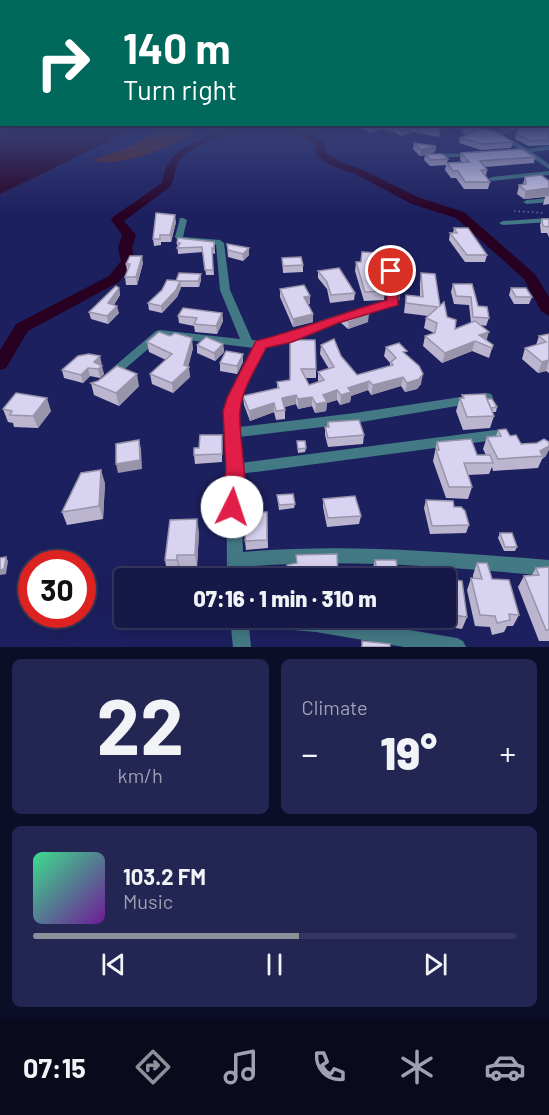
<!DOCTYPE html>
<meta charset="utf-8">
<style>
body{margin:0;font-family:Barlow,sans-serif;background:#232552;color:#f1f3f6;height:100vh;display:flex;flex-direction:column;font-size:22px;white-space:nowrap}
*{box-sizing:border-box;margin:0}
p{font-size:20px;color:#9ea0b4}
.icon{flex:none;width:33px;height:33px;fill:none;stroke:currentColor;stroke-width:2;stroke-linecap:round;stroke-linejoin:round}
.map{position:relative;height:647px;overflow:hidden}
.details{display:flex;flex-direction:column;gap:12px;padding:12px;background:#0c0d27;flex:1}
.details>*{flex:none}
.banner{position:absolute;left:0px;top:0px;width:549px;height:126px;box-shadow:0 3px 15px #0003,0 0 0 2px #353760;background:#00695c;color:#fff;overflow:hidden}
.speed{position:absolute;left:18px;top:550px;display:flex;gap:12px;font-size:30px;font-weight:700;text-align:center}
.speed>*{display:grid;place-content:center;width:78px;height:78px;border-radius:50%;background:#161847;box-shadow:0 3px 15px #0003,0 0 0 2px #353760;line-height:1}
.speed .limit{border:9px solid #d22;background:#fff;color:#111}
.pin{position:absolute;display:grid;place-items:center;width:51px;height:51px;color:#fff;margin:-26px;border:3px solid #fff;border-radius:50%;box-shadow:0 2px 6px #0007}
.me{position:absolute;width:66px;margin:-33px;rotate:4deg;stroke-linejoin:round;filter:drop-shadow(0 0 4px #0008)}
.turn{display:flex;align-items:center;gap:21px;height:126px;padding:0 24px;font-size:27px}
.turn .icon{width:78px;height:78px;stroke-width:2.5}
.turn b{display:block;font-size:42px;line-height:51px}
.big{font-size:45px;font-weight:800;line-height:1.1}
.details .widget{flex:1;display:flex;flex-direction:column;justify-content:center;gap:9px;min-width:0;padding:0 21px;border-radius:9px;background:#232552}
.details .dial{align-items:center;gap:0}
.dial b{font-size:78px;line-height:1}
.song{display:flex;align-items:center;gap:18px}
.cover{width:72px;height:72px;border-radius:9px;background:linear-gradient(135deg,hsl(150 70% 55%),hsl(280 70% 35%))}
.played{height:6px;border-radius:3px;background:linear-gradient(90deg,#8c9099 55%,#353760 55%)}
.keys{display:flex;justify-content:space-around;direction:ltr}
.heat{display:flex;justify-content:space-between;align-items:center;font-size:33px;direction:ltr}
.details .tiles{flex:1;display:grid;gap:12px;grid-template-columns:1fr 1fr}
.widget:last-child{grid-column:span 2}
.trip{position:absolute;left:114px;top:568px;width:342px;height:60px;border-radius:6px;background:#161847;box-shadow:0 3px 15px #0003,0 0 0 2px #353760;font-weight:800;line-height:60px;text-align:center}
.tab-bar{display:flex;height:96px;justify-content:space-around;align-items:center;background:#090a1c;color:#9ea0b4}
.tab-bar .icon{width:42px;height:42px}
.tab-bar .on{color:#8c9099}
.tab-bar b{font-size:27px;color:#f1f3f6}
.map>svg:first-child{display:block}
</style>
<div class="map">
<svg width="549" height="647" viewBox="0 0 549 647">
<rect width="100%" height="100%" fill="#1d205f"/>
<path fill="#5c2619" d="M157 125H196C191 130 185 138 179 141 161 151 112 168 93 160L125 149 161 130Z"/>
<path fill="#280122" d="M0 124H2L142 125 0 194Z"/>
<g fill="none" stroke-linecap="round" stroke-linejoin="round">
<g fill="#280122" fill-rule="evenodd">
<path d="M230 124H240C224 141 194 142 180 160 174 168 175 178 171 186L124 221 136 235 132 248 135 261 119 282 28 331 6 368 0 370V350L16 324 109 276 121 261 118 248 122 235 111 220 113 217 162 183C170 138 201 148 230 124Z"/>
<path d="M281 124H293L324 142 325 152 338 161 363 170 420 198 464 212 535 274 549 297V316L541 311 524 279 456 218 412 204 355 174 330 165 316 155V145Z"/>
</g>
<path stroke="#686da2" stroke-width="1.5" stroke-dasharray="1.5 3" stroke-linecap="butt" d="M514 211 545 213"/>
<g fill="#427985" fill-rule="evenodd">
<path d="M450 124H464L481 129 478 131Z"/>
<path d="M521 124 549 127V131L520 128 502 135 528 149 549 146V150L532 152 549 164V169L525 153 509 154V152L521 150 491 133Z"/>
<path d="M474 153 477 155 476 156 433 158 430 156 433 154Z"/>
<path d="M549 171V175L492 181 488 179 492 177Z"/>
<path d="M549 198V202L527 204 523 202 527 200Z"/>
<path d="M180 218H183L187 220 183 237 220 240 224 243 230 290 252 340C278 344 303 327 328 318 347 312 367 307 386 302L390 298 386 271 391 268 396 271 400 299 394 306 337 322 291 341 265 347C252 376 238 395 239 427L355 413 487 393 491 394 493 397 491 400 487 401 355 423 239 437 240 463 495 430 500 431 502 435 500 439 495 440 240 474 243 552C345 543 447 552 549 560V576C447 567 345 558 243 567V579H227L226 411 229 397 254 348 162 337 113 379H105L103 376 156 331 160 330 240 339 220 290 216 245 178 241 175 237Z"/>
<path d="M549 218V222L503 225 499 223 503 221Z"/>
<path d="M230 618H248L251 647H233Z"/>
<path d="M250 618H339L457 638 463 641 466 647H404L316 632 259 627 253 624Z"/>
</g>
</g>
<g fill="#bbb5d0">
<path d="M351 124H398L392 128 391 132 383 129 371 133Z"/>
<path d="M469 125 513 142 511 148 481 150 459 143 460 138 467 134 462 133 463 128Z"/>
<path d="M441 126 439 137 413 132 402 136 393 132V128Z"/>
<path d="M549 128V145L529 146 515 139 516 134Z"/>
<path d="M414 143 436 146 435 152 427 154 448 159 447 163H462L460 159 461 153 535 157 534 163 485 167 487 170 486 176 490 182 488 189H464L456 178H451L445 170 446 165 430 166 424 160 425 155 420 156 413 149Z"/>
<path d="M525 177 549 181V204L543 205 545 197 524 199 517 194 519 185 523 184Z"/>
<path d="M542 219H549V237L547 233H541L540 225Z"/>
<path d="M176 222 171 242H161V245L154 246 153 239Z"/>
<path d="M454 228 487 255 485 262H465L449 240 450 233H453Z"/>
<path d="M214 242 215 254 212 253 214 275H206L203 252 178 254 177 243Z"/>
<path d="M227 244 249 248V255L243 261 228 257Z"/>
<path d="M282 258 303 265V272L283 273Z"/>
<path d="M376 261 385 291 384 300 364 301 355 271 356 262Z"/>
<path d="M143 263 137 285H126L125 277 127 271 126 264Z"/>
<path d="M318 271 355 293 354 300 330 303 327 289 318 278Z"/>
<path d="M421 273 440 306 455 329 471 323 469 305 454 304 451 292 453 284H472L478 306 489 318 486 326 481 325 486 340 493 345 489 358 472 351 442 363 423 346 425 336 434 333 424 328 426 318 428 316 404 313 406 295 420 297V283Z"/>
<path d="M201 274V280L199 287H181L177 297 162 313 149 310 148 303 176 281Z"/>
<path d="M119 288 120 295 114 305 119 313 108 324 91 319 89 312Z"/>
<path d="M511 288 532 297 529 304H514L509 295Z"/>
<path d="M280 289 310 304H308L313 314V322L293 327 280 297Z"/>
<path d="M222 313 223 321 217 334 195 332 194 326 179 323 178 316Z"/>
<path d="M342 315 368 322 348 329 341 323Z"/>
<path d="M549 334V373L546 371 538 373 522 359 525 348 536 345 539 336Z"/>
<path d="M170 336 193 348 188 366 190 377 173 393 152 384 150 374 166 360 149 352 147 342Z"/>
<path d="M290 340 316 369V378H305L309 385 318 382V372L329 369 320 354 321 345 341 356 357 375 390 366V363L384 356 386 347 406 355 421 384 417 389 405 392 401 386 371 395 368 390 351 396 350 402 340 405 337 400 327 403 326 411 315 413 312 406 298 409 296 404 285 407V419L276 420 274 412 250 421 244 405 243 396 277 388V382L290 380Z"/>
<path d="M223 344 224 352 215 361 197 353V345Z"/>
<path d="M243 354V362L237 374 220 371V363Z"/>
<path d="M102 365 101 366 104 374 100 378 90 376 83 383 64 378 62 370Z"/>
<path d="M98 381 139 386 119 406 94 395 91 383Z"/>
<path d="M462 395 487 399 497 407 496 412H492L494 416 490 428 463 430 456 411 460 398H462Z"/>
<path d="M3 409 51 411 38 428 14 427 13 423 8 422Z"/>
<path d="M328 422 364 435 363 444 328 447 325 435V427H327Z"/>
<path d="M498 430 510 436 521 444 546 456 542 459 538 468 493 471 492 467 489 474 468 475 472 487 468 499 446 498 433 461 437 442 477 455H486L483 449 487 437 496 436Z"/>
<path d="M222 435V462L195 464 194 455 199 448Z"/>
<path d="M297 441 306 448 305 452 298 453Z"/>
<path d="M105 483 103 519 67 525 62 512Z"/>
<path d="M277 495 295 504 294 508 279 510Z"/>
<path d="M323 499 361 516 359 524 327 527 323 507Z"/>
<path d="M426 500 454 507 469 525 466 533 430 534 424 508Z"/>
<path d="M267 512 268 548 246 550 245 541Z"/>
<path d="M199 532 197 567 180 568 179 572 167 573 165 560Z"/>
<path d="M500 533 517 547 515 551H504L498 538Z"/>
<path d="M375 560 399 579H375L373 568Z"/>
<path d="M477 563 492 579 519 615 513 626H507L504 632 492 635 490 627 475 626 467 590 471 578 473 579V575Z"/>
<path d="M549 567V641H539L518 587 524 576 532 575 536 568Z"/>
<path d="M446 579 467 617 462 629 430 624 429 618H427H446Z"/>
</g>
<g fill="#9894a9">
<path d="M383 124V129L371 133 372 127Z"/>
<path d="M413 127V132L402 136 403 131Z"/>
<path d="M436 146 435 152 420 156 421 150Z"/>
<path d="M549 188V196L524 199 526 191Z"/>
<path d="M175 215 176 222 171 242 170 235Z"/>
<path d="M249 248V255L243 261V254Z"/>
<path d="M142 256 143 263 137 285 136 277Z"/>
<path d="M201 274V280L199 287 198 281Z"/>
<path d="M180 281 181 288 177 297 162 313 161 306Z"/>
<path d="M119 288 120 295 109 311 108 303Z"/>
<path d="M310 296V304L304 305V297Z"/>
<path d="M117 306 119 313 108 324 107 316Z"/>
<path d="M222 313 223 321 217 334 216 326Z"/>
<path d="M313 314V322L293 327V319Z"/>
<path d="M369 314 368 322 348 329 349 322Z"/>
<path d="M489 332 486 342 479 335Z"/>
<path d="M192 338 193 348 188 368 189 367 190 377 173 393 172 383 184 365Z"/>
<path d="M475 341 472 351 442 363 445 353Z"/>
<path d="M223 344 224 352 215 361 214 353Z"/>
<path d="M243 354V362L237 374V366Z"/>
<path d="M100 356 102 365 97 369 94 362Z"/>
<path d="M549 360 546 371 538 373 542 362Z"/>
<path d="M102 366 104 374 100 378 98 369Z"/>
<path d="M88 368 90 376 83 383 81 375Z"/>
<path d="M137 374 139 386 119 406 116 393Z"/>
<path d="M423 374 421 384 417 389 405 392 407 383Z"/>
<path d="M403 377 401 386 371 395 373 385Z"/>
<path d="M369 381 368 390 351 396 350 402 340 405 341 395 348 388Z"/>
<path d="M337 390V400L327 403 326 411 315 413 316 404 323 395Z"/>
<path d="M296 395V404L282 407V398Z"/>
<path d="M312 397V406L298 409V399Z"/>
<path d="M47 398 51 411 38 428 33 416Z"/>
<path d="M274 403V412L250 421 249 411Z"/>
<path d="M139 440 141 449 142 469 118 473 116 464Z"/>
<path d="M549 446V450L546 456 542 459 543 456 540 451Z"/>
<path d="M101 470 105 483 103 519 99 506Z"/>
<path d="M197 519 199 532 197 567 195 555Z"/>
<path d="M177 555 180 568 179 572 177 560Z"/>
<path d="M6 557 8 561 6 574 0 575V570Z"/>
</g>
<g fill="#d9d3f2" stroke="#9894a9" stroke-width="1.5">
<path d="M364 124H382L372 127Z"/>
<path d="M407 124H433L441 126 439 132 413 127 403 131 393 128H399Z"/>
<path d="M469 125 496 132 513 142 483 144 460 138 476 130 463 128Z"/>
<path d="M522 125 549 128V140L530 141 516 134Z"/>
<path d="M414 143 436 146 421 150Z"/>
<path d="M522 149 535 157 480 161 487 170H481L490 182H465L458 171H453L447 163 469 162 461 153Z"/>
<path d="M425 154H442L448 159 431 160Z"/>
<path d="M541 175 549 181V188L526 191 519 185 526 184 525 177Z"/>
<path d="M156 213 175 215 170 235H160V239H153Z"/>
<path d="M542 219H549V227L543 226Z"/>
<path d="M454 228H468L487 255H467L450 233H457Z"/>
<path d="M178 238 214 242V249L212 248 213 270H205L202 247 177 248 180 243H177Z"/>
<path d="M227 244 249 248 243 254 228 250Z"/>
<path d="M362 252 377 253 376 261H381L386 272 385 291 365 292 356 262H361Z"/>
<path d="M130 256H142L136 277H125L130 264H126Z"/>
<path d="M301 257 303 265 283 266 282 258Z"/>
<path d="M339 268 355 293 331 295 327 282 318 271Z"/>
<path d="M179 273 201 274 198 281H176Z"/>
<path d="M421 273 435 274 440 306 444 302 447 317 456 320 455 329 475 321 489 332 479 335 493 345 492 348 475 341 445 353 425 336 435 333 437 323 426 318 438 307 406 303V295L423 297Z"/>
<path d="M167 280 180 281 176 290 161 306 148 303 162 290Z"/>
<path d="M453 284H472L478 306 487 307 489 318 473 317 471 297 456 296Z"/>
<path d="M304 285 310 296 304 297 313 314 293 319 280 289Z"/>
<path d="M116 286 119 288 108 303 117 306 107 316 89 312Z"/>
<path d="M511 288H526L532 297H516Z"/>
<path d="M183 308 222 313 216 326 194 324 197 318 178 316Z"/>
<path d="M365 309 369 314 349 322 342 315Z"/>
<path d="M159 332 170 336 175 333 192 338 184 365 189 367 172 383 150 374 172 354 147 342Z"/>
<path d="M549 334V360L542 362 525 348 546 342 539 336Z"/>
<path d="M206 337 223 344 214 353 197 345Z"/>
<path d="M334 339 341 356 357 375 393 365 391 362 396 358 386 347 399 343 407 351 403 352 419 366 423 374 419 379 407 383 403 377 373 385 369 381 348 388 351 392 341 395 337 390 323 395 327 402 316 404 312 397 298 399 296 395 282 398 285 410 276 411 274 403 249 411 243 396 279 388 277 382 290 380V340H315L316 369H301L309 385 324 380 318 372 334 367 321 345Z"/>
<path d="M226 351 243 354 237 366 220 363Z"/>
<path d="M89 354 100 356 94 362 102 366 98 369 88 368 81 375 62 370 78 356Z"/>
<path d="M117 366 137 374 116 393 91 383 98 381Z"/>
<path d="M16 393 47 398 33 416 10 415 12 411 3 409Z"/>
<path d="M485 394 494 416 467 417 460 398H464L462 395Z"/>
<path d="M487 399H492L497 407 491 408Z"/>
<path d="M359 420 364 435 328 438 325 427H329L328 422Z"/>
<path d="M506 429 510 436 516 435 521 444 537 443 544 439 549 442V446L540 451 543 456 498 459 487 437 501 436 498 430Z"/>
<path d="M200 435H222V454L194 455V448H199Z"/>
<path d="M471 439 477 455H490L493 463H464L472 487H449L436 450H439L437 442Z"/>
<path d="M139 440 140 460 116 464V444Z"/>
<path d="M297 441H305L306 448 298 449Z"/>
<path d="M101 470 99 506 62 512 81 473Z"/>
<path d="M293 494 295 504 279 505 277 495Z"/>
<path d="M355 496 361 516 328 518 323 499Z"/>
<path d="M426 500 453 501 454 507H461L465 511 469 525 432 526Z"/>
<path d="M246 512H267V540L245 541Z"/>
<path d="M197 519 195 555H177V560H165L170 520Z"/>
<path d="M500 533H512L517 547H505Z"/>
<path d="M337 554 338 579H288L287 565 297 563 296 555Z"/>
<path d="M6 557 4 569 0 570V558Z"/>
<path d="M375 560H396L399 579 378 578Z"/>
<path d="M477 563H487L492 579 509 580 519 615 509 614 510 620 497 623 495 616 480 615 471 578 482 579Z"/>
<path d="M549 567V630H546L524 576 539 575 536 568Z"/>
<path d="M441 578 462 581 467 617 446 614V579H441Z"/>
<path d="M362 641 390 644V647H362Z"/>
</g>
<linearGradient id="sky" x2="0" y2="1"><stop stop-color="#101234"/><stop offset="0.58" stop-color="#3a427a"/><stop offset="1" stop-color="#3a427a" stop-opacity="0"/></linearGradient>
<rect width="549" height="214" fill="url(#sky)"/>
<path fill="#e11d48" stroke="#92132f" stroke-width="1.5" d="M391 267 397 271 398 305 338 323 292 342 266 348C257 367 241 390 240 412 238 442 252 486 239 513L232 516 225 513 222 507 226 469 223 411 227 398 256 341C300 330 342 313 387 300L385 271Z"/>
</svg>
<div class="speed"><div class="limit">30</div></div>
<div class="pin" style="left:391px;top:271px;background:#d93025"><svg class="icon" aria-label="arrive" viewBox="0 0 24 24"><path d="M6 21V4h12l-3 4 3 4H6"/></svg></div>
<svg class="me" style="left:232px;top:507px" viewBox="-20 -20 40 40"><circle r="19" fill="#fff"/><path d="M0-13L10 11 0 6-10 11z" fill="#e11d48"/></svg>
<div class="trip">07:16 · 1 min · 310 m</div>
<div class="banner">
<div class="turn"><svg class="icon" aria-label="right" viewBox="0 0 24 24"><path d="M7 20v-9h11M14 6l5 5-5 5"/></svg><div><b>140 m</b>Turn right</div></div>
</div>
</div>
<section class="details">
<div class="tiles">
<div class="widget dial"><b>22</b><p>km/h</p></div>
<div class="widget"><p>Climate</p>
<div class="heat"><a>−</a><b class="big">19°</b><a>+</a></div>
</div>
<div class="widget">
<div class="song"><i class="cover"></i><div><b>103.2 FM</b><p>Music</p></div></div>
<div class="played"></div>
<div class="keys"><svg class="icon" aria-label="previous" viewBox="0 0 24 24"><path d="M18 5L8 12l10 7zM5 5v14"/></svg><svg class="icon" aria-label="pause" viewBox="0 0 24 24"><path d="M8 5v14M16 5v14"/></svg><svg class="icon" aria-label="next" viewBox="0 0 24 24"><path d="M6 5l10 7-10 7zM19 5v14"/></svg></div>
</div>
</div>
</section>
<nav class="tab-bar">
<b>07:15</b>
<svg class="icon on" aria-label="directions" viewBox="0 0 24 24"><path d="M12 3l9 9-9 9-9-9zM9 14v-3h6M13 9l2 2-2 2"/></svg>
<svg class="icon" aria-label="music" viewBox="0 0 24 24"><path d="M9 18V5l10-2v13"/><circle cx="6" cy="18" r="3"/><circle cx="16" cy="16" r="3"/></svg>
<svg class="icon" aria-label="phone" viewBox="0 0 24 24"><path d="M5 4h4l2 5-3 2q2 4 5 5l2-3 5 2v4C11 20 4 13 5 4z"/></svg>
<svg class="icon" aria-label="climate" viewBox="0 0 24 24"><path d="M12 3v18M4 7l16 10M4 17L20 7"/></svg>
<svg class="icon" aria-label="car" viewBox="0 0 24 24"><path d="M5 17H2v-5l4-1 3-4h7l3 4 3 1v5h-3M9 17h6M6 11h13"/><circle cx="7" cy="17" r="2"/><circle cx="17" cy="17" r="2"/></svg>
</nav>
